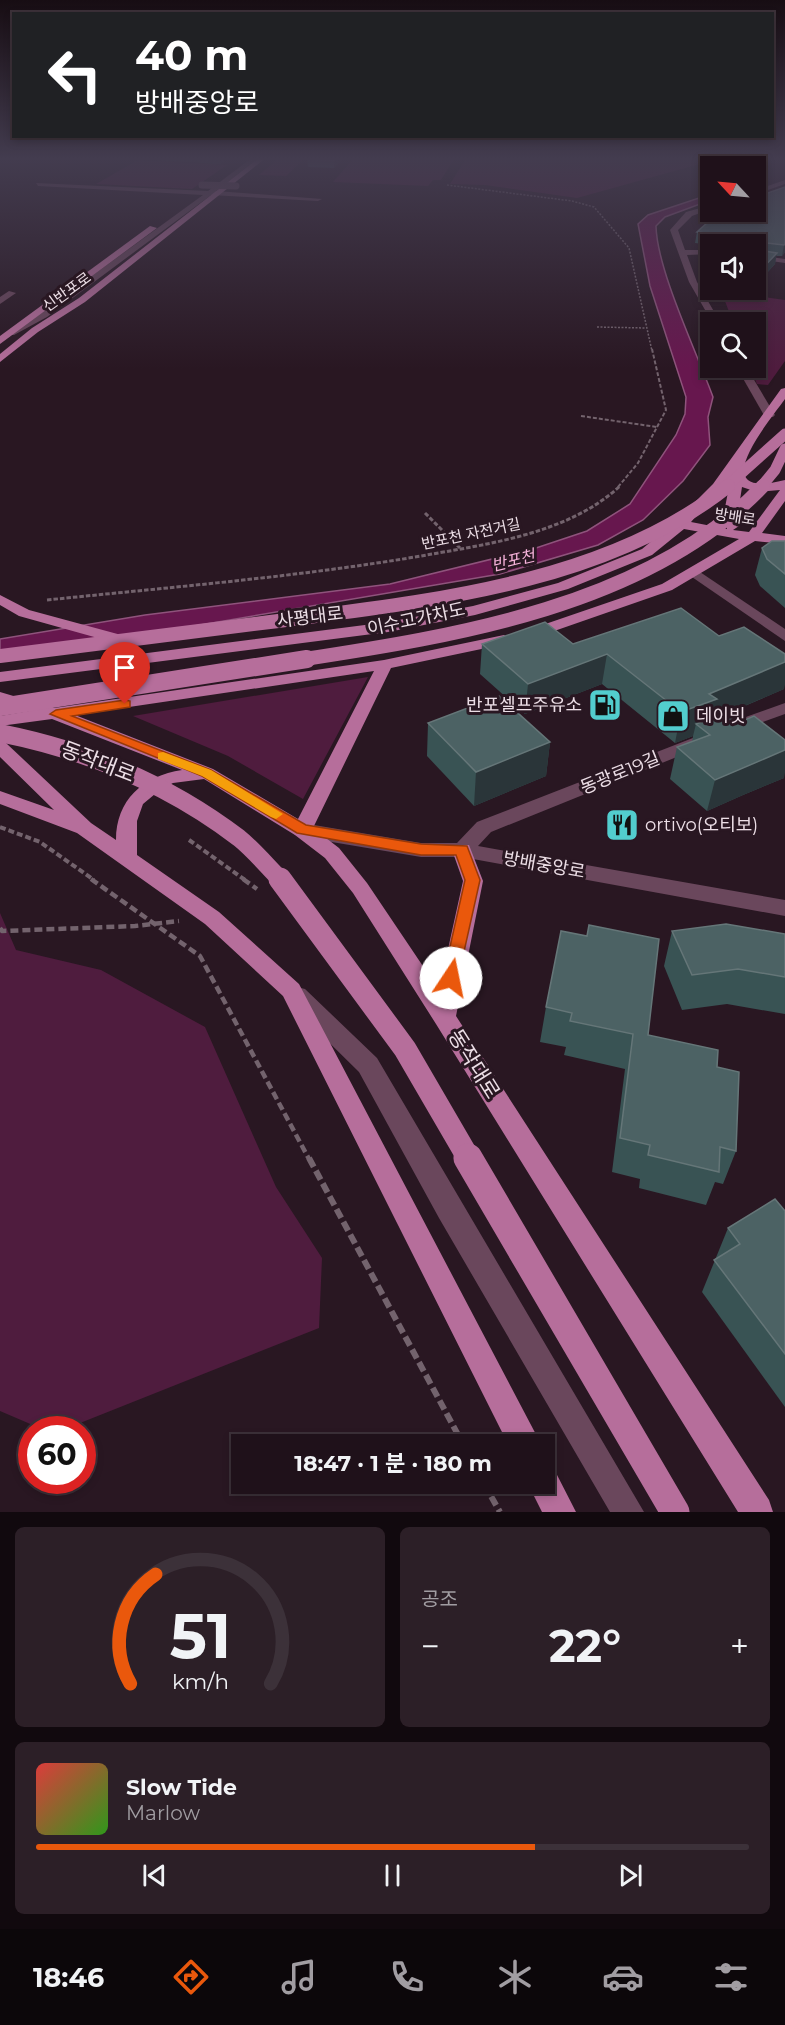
<!DOCTYPE html>
<html lang="ko">
<meta charset="utf-8">
<style>
body{margin:0;font-family:Montserrat,"Noto Sans KR",sans-serif;background:#2c1f27;color:#f1f3f6;height:100vh;display:flex;flex-direction:column;font-size:22px;white-space:nowrap}
*{box-sizing:border-box;margin:0}
p{font-size:20px;color:#a19da2}
.icon{flex:none;width:33px;height:33px;fill:none;stroke:currentColor;stroke-width:2;stroke-linecap:round;stroke-linejoin:round}
.map{position:relative;height:1512px;overflow:hidden}
.side{display:flex;flex-direction:column;gap:15px;padding:15px;background:#11090e;flex:1}
.side>*{flex:none}
.hud{position:absolute;left:12px;top:12px;width:762px;height:126px;border-radius:0px;box-shadow:0 3px 9px #0003,0 0 0 2px #3c3139;background:#202124;color:#fff;overflow:hidden}
.needle{width:39px;rotate:296deg}
.tools{position:absolute;left:700px;top:156px;display:grid;gap:12px}
.tools a{display:grid;place-items:center;width:66px;height:66px;border-radius:0px;background:#1f111a;box-shadow:0 3px 9px #0003,0 0 0 2px #3c3139;font-size:30px}
.speed{position:absolute;left:18px;top:1416px;display:flex;gap:12px;font-size:30px;font-weight:700;text-align:center}
.speed>*{display:grid;place-content:center;width:78px;height:78px;border-radius:50%;background:#1f111a;box-shadow:0 3px 9px #0003,0 0 0 2px #3c3139;line-height:1}
.speed .limit{border:9px solid #d22;background:#fff;color:#111}
.pin{position:absolute;display:grid;place-items:center;width:51px;height:51px;color:#fff;margin:-62px -26px;border-radius:50% 50% 50% 0;rotate:-45deg;box-shadow:0 0 6px #0007}
.pin .icon{rotate:45deg}
.me{position:absolute;width:66px;margin:-33px;rotate:11deg;stroke-linejoin:round;filter:drop-shadow(0 0 4px #0008)}
.turn{display:flex;align-items:center;gap:21px;height:126px;padding:0 24px;font-size:27px}
.turn .icon{width:78px;height:78px;stroke-width:2.5}
.turn b{display:block;font-size:42px;line-height:51px}
.big{font-size:45px;font-weight:700;line-height:1.1}
.side .tile{flex:1;display:flex;flex-direction:column;justify-content:center;gap:9px;min-width:0;padding:0 21px;border-radius:9px;background:#2c1f27}
.side .dial{align-items:center;gap:0}
.dial svg{height:156px;overflow:visible;fill:none;stroke:#3c3139;stroke-width:7;stroke-linecap:round;text-anchor:middle}
.dial text{fill:#f1f3f6;stroke:none}
.song{display:flex;align-items:center;gap:18px}
.cover{width:72px;height:72px;border-radius:9px;background:linear-gradient(135deg,hsl(0 70% 55%),hsl(110 70% 35%))}
.played{height:6px;border-radius:3px;background:linear-gradient(90deg,#ea580c 70%,#3c3139 70%)}
.keys{display:flex;justify-content:space-around;direction:ltr}
.heat{display:flex;justify-content:space-between;align-items:center;font-size:33px;direction:ltr}
.side .tiles{flex:1;display:grid;gap:15px;grid-template-columns:1fr 1fr}
.tile:last-child{grid-column:span 2}
.trip{position:absolute;left:231px;top:1434px;width:324px;height:60px;border-radius:0px;background:#1f111a;box-shadow:0 3px 9px #0003,0 0 0 2px #3c3139;font-weight:700;line-height:60px;text-align:center}
.dock{display:flex;height:96px;justify-content:space-around;align-items:center;background:#0c070a;color:#a19da2}
.dock .icon{width:42px;height:42px}
.dock .on{color:#ea580c}
.dock b{font-size:27px;color:#f1f3f6}
.map>svg:first-child{display:block}
</style>
<div class="map">
<svg width="785" height="1512" viewBox="0 0 785 1512">
<rect width="100%" height="100%" fill="#291722"/>
<g fill="#4f1c3e">
<path d="M280 157H306L286 176 259 175Z"/>
<path d="M355 157H455L441 180H433L428 186 333 182Z"/>
<path d="M467 157H725L577 198 485 185 450 184Z"/>
<path d="M138 160 227 165 192 189 96 184Z"/>
<path d="M730 292 785 300V361L768 385 757 384 750 368H756V322H733L723 296Z"/>
<path d="M368 677 303 799 228 756 133 716Z"/>
<path d="M0 913 16 950 101 970 205 1027 276 1187 322 1258 319 1328 65 1429H42L0 1411Z"/>
</g>
<path fill="#67174e" stroke="#8f537c" stroke-width="1.5" d="M711 194V200L665 217 656 226C657 270 697 353 713 397L708 417 710 445 683 481 643 520 598 545 500 574 0 659V639L145 615 390 584 533 549 587 531 630 504 676 435 685 414 686 397 650 286 638 224 648 215Z"/>
<g fill="none" stroke-linecap="round" stroke-linejoin="round">
<g stroke="#73636d" stroke-width="1.5" stroke-dasharray="2 1.5" stroke-linecap="butt">
<path d="M447 185 572 201 594 207 629 248 652 351"/>
<path d="M597 327 646 328"/>
</g>
<g stroke="#73636d" stroke-width="2" stroke-dasharray="4 2" stroke-linecap="butt">
<path d="M581 416 657 427"/>
<path d="M618 487 638 463 666 410 652 349"/>
</g>
<g stroke="#73636d" stroke-width="3" stroke-dasharray="4.5 2" stroke-linecap="butt">
<path d="M425 513 460 548"/>
<path d="M47 600C172 587 297 577 421 556 488 544 568 534 620 486"/>
</g>
<g stroke="#73636d" stroke-width="4" stroke-dasharray="6 3" stroke-linecap="butt">
<path d="M0 827 40 842 94 880"/>
<path d="M189 840 245 880"/>
</g>
<g stroke="#73636d" stroke-width="4.5" stroke-dasharray="8 4" stroke-linecap="butt">
<path d="M91 879 200 956 309 1159"/>
<path d="M243 879 257 889"/>
<path d="M0 928 2 931 135 926 179 921"/>
</g>
<g stroke="#73636d" stroke-width="6" stroke-dasharray="10 4.5" stroke-linecap="butt">
<path d="M309 1158 463 1444"/>
<path d="M484 1484 500 1512"/>
</g>
<g fill="#6a475c" fill-rule="evenodd">
<path d="M253 157H260L216 191 322 199 318 201 211 195 47 317 14 335H8V331L41 313 203 195 38 186 36 183 208 191Z"/>
<path d="M785 180V184L756 194V190Z"/>
<path d="M711 205V209L692 216 678 230 685 250H711V254L687 255 697 282 720 322H712L689 282 670 230 686 212Z"/>
<path d="M756 255 785 259V263L756 259Z"/>
<path d="M9 291 16 293 0 304V297Z"/>
<path d="M737 368H747L775 415 773 417H765Z"/>
<path d="M694 568 785 629V641L689 575 687 572Z"/>
<path d="M785 703V714L735 732 726 727 729 723Z"/>
<path d="M698 736 704 738 707 742 704 746 491 832 478 846 785 900V916L462 857H421L302 837 295 835 292 830 295 825 302 823 421 843H457L477 822Z"/>
<path d="M297 987 305 989 377 1058 644 1512H610L439 1218 359 1072 289 1003 286 996 289 989Z"/>
</g>
<g fill="#b66e9b" fill-rule="evenodd">
<path d="M260 157H267L85 302 38 332 0 362V354L32 328 79 298Z"/>
<path d="M150 226 157 228 0 344V336Z"/>
<path d="M785 388V399C766 425 703 501 785 480V501L762 533 785 536V544L755 541 672 590 537 637H525L523 634 525 631 662 584 739 539 684 529 652 555 568 589 475 615 388 632 0 682V672L388 622 473 606 558 583 642 549 676 521 713 484 781 389ZM731 476 724 513 727 529 691 522ZM742 487 757 492 780 490 749 532 733 530 739 526 738 513Z"/>
<path d="M0 595 29 610 136 639 138 642 130 647 19 616 0 605Z"/>
<path d="M504 635 512 640 510 643 391 668 313 828 339 848 367 883 439 990 463 881 452 850 455 845H469L483 881 456 1016 769 1500 773 1512H738L436 1024 353 893 325 858 295 835 204 779 173 783 161 789 143 804 137 821V855L219 912 299 984 541 1444H508L283 996 205 924 77 833 0 804V791L54 810 0 757V741L6 743 91 823 116 840C116 800 143 776 182 770L52 719 0 726V716L29 711 0 702V692L54 708 384 660ZM374 671 298 819 213 769 75 715Z"/>
<path d="M544 1466 555 1471 576 1512H542L528 1484H544Z"/>
</g>
<path stroke="#6a475c" stroke-width="7" d="M202 185 236 186"/>
<g stroke="#b66e9b" stroke-width="11">
<path d="M726 487 785 434"/>
<path d="M761 487 775 470 785 449"/>
</g>
<g stroke="#b66e9b" stroke-width="14">
<path d="M0 656C90 645 180 633 270 622 422 602 605 585 728 486"/>
<path d="M298 660C455 636 648 606 763 486"/>
</g>
<g stroke="#b66e9b" stroke-width="18">
<path d="M0 707 307 659"/>
<path d="M0 733C86 750 168 784 239 838 254 850 267 866 281 880"/>
</g>
<path stroke="#b66e9b" stroke-width="23" d="M280 879 405 1049 469 1159"/>
<path stroke="#b66e9b" stroke-width="29" d="M468 1158 675 1512"/>
</g>
<g fill="#395354">
<path d="M102 157H230L220 164Z"/>
<path d="M343 157 334 168 308 167 307 159Z"/>
<path d="M785 187V252L782 256H776L775 264 756 285V244L711 245 695 243 697 232Z"/>
<path d="M711 254V267L708 266Z"/>
<path d="M785 541V608L760 586 755 575 762 548Z"/>
<path d="M482 644H573L784 689 733 711 784 778 743 795 707 811 670 779 677 747 692 742 693 736 675 743 602 684 525 714 480 674Z"/>
<path d="M428 723 550 742 546 776 474 806 427 756Z"/>
<path d="M561 931 648 1035 717 1067 736 1151 723 1184 715 1182 706 1205 639 1188 640 1179 612 1172 625 1069 564 1055 566 1047 540 1042 546 1007Z"/>
<path d="M672 931 785 934V1014L727 1004 682 1010 664 966Z"/>
<path d="M785 1211V1407L702 1292 728 1228Z"/>
</g>
<g fill="#2a3539">
<path d="M220 157H230L220 164Z"/>
<path d="M336 157H343L334 168V160Z"/>
<path d="M785 244V252L782 256 784 245Z"/>
<path d="M777 253 775 264 756 285 757 274Z"/>
<path d="M607 654 602 684 525 714 528 684Z"/>
<path d="M785 662V685L784 689 712 720 696 724 693 736 675 743 681 712 709 694Z"/>
<path d="M550 742 546 776 474 806 476 772Z"/>
<path d="M785 750V773L784 778 743 795 707 811 715 780Z"/>
</g>
<g fill="#4c6264" stroke="#657678" stroke-width="1.5">
<path d="M309 157H336L334 160 307 159Z"/>
<path d="M785 187V244L784 245 757 242 758 250 777 253 757 274H756V244H722L731 236 697 232 719 212H756V197Z"/>
<path d="M772 541H785V574L767 559 762 548Z"/>
<path d="M681 608 719 636 744 627 785 654V662L709 694 717 699 681 712 607 654 528 684 482 644 545 622 573 644Z"/>
<path d="M499 696 550 742 476 772 428 723Z"/>
<path d="M732 710 745 720 754 716 785 740V750L715 780 677 747 710 735 696 724Z"/>
<path d="M726 924 785 934V977L738 969 692 975 672 931Z"/>
<path d="M589 925 659 939 648 1035 718 1050 717 1067 739 1072 736 1151 720 1147 719 1172 648 1155 650 1145 620 1138 633 1034 570 1021 572 1013 546 1007 561 931 587 936Z"/>
<path d="M775 1199 785 1211V1354L714 1260 740 1244 728 1228Z"/>
</g>
<linearGradient id="sky" x2="0" y2="1"><stop stop-color="#170d13"/><stop offset="0.43" stop-color="#433c4f"/><stop offset="1" stop-color="#433c4f" stop-opacity="0"/></linearGradient>
<rect width="785" height="369" fill="url(#sky)"/>
<path fill="#ea580c" stroke="#983908" stroke-width="1.5" d="M125 700 130 701V707L72 716 211 770 306 825 421 844 467 846 480 880 457 983H445L443 978 465 880 456 855H421L297 833 202 776 50 714 56 710Z"/>
<path fill="#f59e0b" d="M163 752 211 770 283 814 276 819 271 817 202 776 158 759V753Z"/>
<defs>
<symbol id="fuel-square" viewBox="-11 -11 22 22"><rect x="-9" y="-9" width="18" height="18" rx="4" fill="#52cdce" stroke="#291722"/><path d="M-5.5-6h7V0h2V4h1.3V-2.5L3-4.5l.8-.8L6-3V5H2.5V1h-1V6h-7ZM-4.2-4.7v3.2H.2V-4.7Z" fill="#111"/></symbol>
<symbol id="shop-square" viewBox="-11 -11 22 22"><rect x="-9" y="-9" width="18" height="18" rx="4" fill="#52cdce" stroke="#291722"/><path d="M-5-2.5h2.3a2.7 3.5 0 0 1 5.4 0H5L5.5 6h-11ZM-1.5-2.5h3a1.5 2.3 0 0 0-3 0Z" fill="#111"/></symbol>
<symbol id="restaurant-square" viewBox="-11 -11 22 22"><rect x="-9" y="-9" width="18" height="18" rx="4" fill="#52cdce" stroke="#291722"/><path d="M-5-6h1v4h1v-4h1v4h1v-4h1v5L-1.5 .5V6h-2V.5L-5-1ZM5-6V6H3V1.5H1.5Q1.5-4 5-6Z" fill="#111"/></symbol>
</defs>
<g fill-rule="evenodd">
<use href="#fuel-square" x="586" y="686" width="38" height="38"/>
<use href="#shop-square" x="654" y="697" width="38" height="38"/>
<use href="#restaurant-square" x="603" y="806" width="38" height="38"/>
</g>
<g text-anchor="middle" stroke-width="6" stroke-linejoin="round" paint-order="stroke">
<g font-size="15" fill="#ecdee6" stroke="#291722">
<text transform="translate(67 292) rotate(-36)" y="5">신반포로</text>
<text transform="translate(735 517) rotate(9)" y="5">방배로</text>
<text transform="translate(471 534) rotate(-12)" y="5">반포천 자전거길</text>
</g>
<g font-size="16" font-style="italic" fill="#f8b4dc" stroke="#291722">
<text transform="translate(513 560) rotate(-14)" y="6">반포천</text>
</g>
<g font-size="18" fill="#ecdee6" stroke="#291722">
<text transform="translate(310 617) rotate(-7)" y="6">사평대로</text>
<text transform="translate(416 619) rotate(-12)" y="6">이수고가차도</text>
<text transform="translate(620 773) rotate(-22)" y="6">동광로19길</text>
<text transform="translate(544 865) rotate(10)" y="6">방배중앙로</text>
</g>
<g font-size="18" fill="#ecdee6" stroke="#291722" text-anchor="start">
<text x="582" y="711" text-anchor="end">반포셀프주유소</text>
<text x="696" y="722">데이빗</text>
<text x="645" y="831">ortivo(오티보)</text>
</g>
<g font-size="21" fill="#ecdee6" stroke="#291722">
<text transform="translate(98 762) rotate(21)" y="7">동작대로</text>
<text transform="translate(474 1064) rotate(58)" y="7">동작대로</text>
</g>
</g>
</svg>
<div class="tools">
<a><svg class="needle" viewBox="-14 -14 28 28"><path d="M0-13l5 13h-10z" fill="#e53935"/><path d="M0 13l5-13h-10z" fill="#a19da2"/></svg></a>
<a><svg class="icon" aria-label="sound" viewBox="0 0 24 24"><path d="M4 9h4l5-4v14l-5-4H4zM17 9q2 3 0 6"/></svg></a>
<a><svg class="icon" aria-label="search" viewBox="0 0 24 24"><circle cx="10" cy="10" r="6"/><path d="M15 15l6 6"/></svg></a>
</div>
<div class="speed"><div class="limit">60</div></div>
<div class="pin" style="left:125px;top:704px;background:#d93025"><svg class="icon" aria-label="arrive" viewBox="0 0 24 24"><path d="M6 21V4h12l-3 4 3 4H6"/></svg></div>
<svg class="me" style="left:451px;top:978px" viewBox="-20 -20 40 40"><circle r="19" fill="#fff"/><path d="M0-13L10 11 0 6-10 11z" fill="#ea580c"/></svg>
<div class="trip">18:47 · 1 분 · 180 m</div>
<div class="hud">
<div class="turn"><svg class="icon" aria-label="left" viewBox="0 0 24 24"><path d="M17 20v-9H6M10 6l-5 5 5 5"/></svg><div><b>40 m</b>방배중앙로</div></div>
</div>
</div>
<section class="side">
<div class="tiles">
<div class="tile dial"><svg viewBox="0 0 100 80">
<path d="M14 69A42 42 0 1 1 86 69"/>
<path d="M14 69A42 42 0 0 1 27 13" stroke="#ea580c"/>
<text x="50" y="56" font-size="32" font-weight="700">51</text>
<text x="50" y="72" font-size="11">km/h</text>
</svg></div>
<div class="tile"><p>공조</p>
<div class="heat"><a>−</a><b class="big">22°</b><a>+</a></div>
</div>
<div class="tile">
<div class="song"><i class="cover"></i><div><b>Slow Tide</b><p>Marlow</p></div></div>
<div class="played"></div>
<div class="keys"><svg class="icon" aria-label="previous" viewBox="0 0 24 24"><path d="M18 5L8 12l10 7zM5 5v14"/></svg><svg class="icon" aria-label="pause" viewBox="0 0 24 24"><path d="M8 5v14M16 5v14"/></svg><svg class="icon" aria-label="next" viewBox="0 0 24 24"><path d="M6 5l10 7-10 7zM19 5v14"/></svg></div>
</div>
</div>
</section>
<nav class="dock">
<b>18:46</b>
<svg class="icon on" aria-label="directions" viewBox="0 0 24 24"><path d="M12 3l9 9-9 9-9-9zM9 14v-3h6M13 9l2 2-2 2"/></svg>
<svg class="icon" aria-label="music" viewBox="0 0 24 24"><path d="M9 18V5l10-2v13"/><circle cx="6" cy="18" r="3"/><circle cx="16" cy="16" r="3"/></svg>
<svg class="icon" aria-label="phone" viewBox="0 0 24 24"><path d="M5 4h4l2 5-3 2q2 4 5 5l2-3 5 2v4C11 20 4 13 5 4z"/></svg>
<svg class="icon" aria-label="climate" viewBox="0 0 24 24"><path d="M12 3v18M4 7l16 10M4 17L20 7"/></svg>
<svg class="icon" aria-label="car" viewBox="0 0 24 24"><path d="M5 17H2v-5l4-1 3-4h7l3 4 3 1v5h-3M9 17h6M6 11h13"/><circle cx="7" cy="17" r="2"/><circle cx="17" cy="17" r="2"/></svg>
<svg class="icon" aria-label="filters" viewBox="0 0 24 24"><path d="M4 7h16M4 17h16"/><circle cx="9" cy="7" r="2"/><circle cx="15" cy="17" r="2"/></svg>
</nav>
